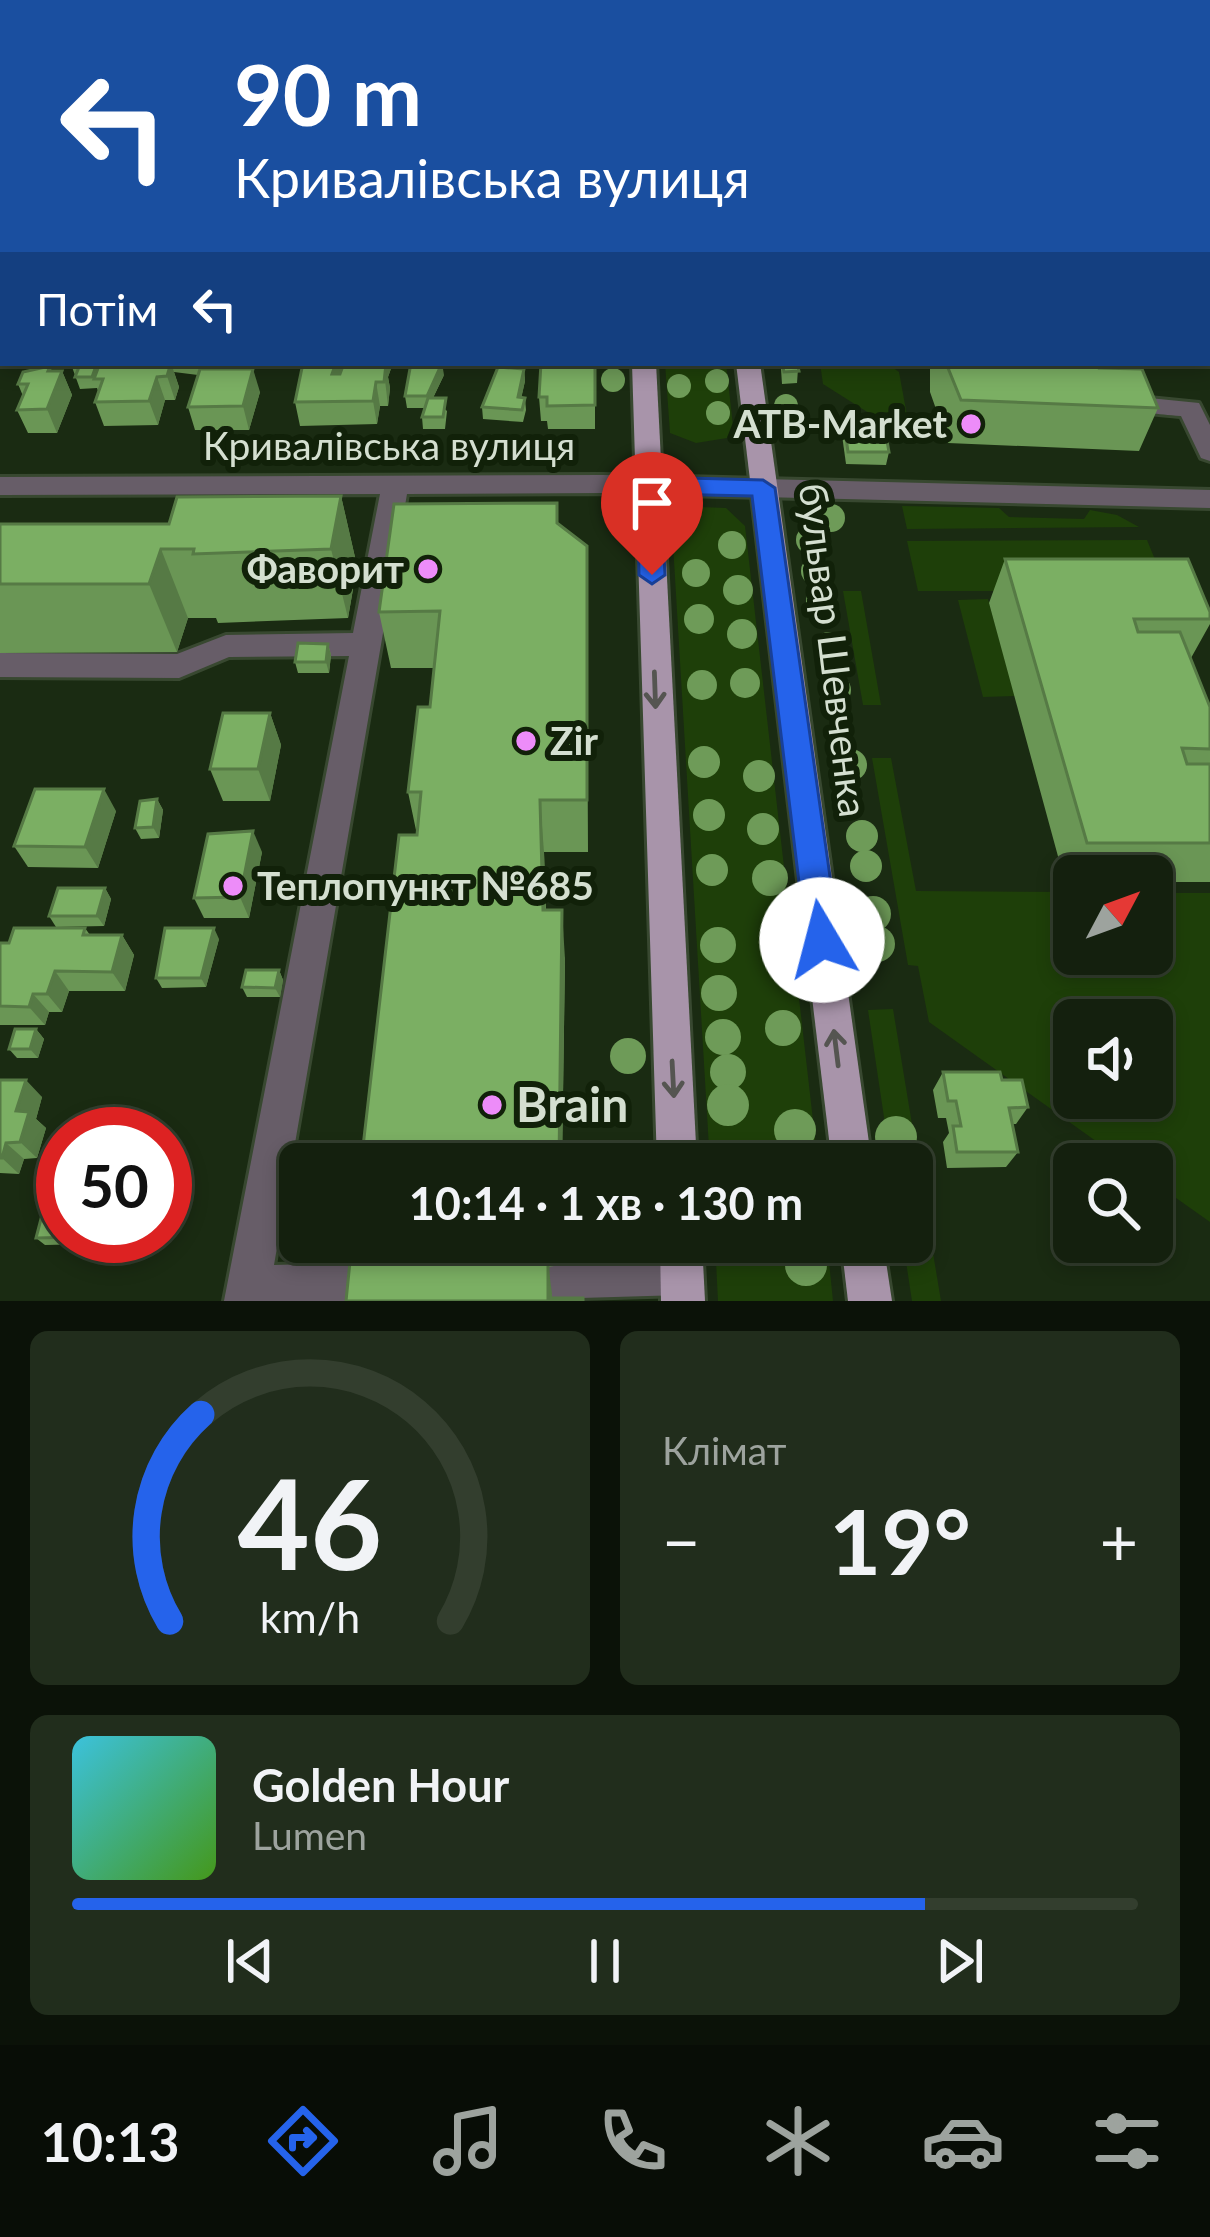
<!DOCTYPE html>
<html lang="uk">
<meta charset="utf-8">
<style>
body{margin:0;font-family:Lato,sans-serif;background:#212d1c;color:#f1f3f6;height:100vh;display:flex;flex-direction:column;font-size:45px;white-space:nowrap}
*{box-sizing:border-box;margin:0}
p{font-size:39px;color:#9da39e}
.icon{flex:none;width:66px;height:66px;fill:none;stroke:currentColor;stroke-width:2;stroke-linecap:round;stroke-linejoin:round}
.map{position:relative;height:1301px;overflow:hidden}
.details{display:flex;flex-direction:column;gap:30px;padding:30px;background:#0b1208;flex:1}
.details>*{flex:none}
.guide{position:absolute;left:0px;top:0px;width:1212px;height:366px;box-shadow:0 6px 18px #0003,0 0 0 3px #333e2e;background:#1a4fa0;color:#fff;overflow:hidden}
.needle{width:78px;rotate:49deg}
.controls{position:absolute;left:1053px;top:855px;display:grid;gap:24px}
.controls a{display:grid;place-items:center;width:120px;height:120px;border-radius:18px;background:#14200e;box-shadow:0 6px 18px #0003,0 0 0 3px #333e2e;font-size:60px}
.speed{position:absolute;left:36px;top:1107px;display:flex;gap:24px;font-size:60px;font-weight:700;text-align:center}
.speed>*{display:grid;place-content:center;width:156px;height:156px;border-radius:50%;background:#14200e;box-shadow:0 6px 18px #0003,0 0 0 3px #333e2e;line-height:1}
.speed .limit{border:18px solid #d22;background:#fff;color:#111}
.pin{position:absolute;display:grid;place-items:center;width:102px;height:102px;color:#fff;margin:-123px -51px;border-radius:50% 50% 50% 0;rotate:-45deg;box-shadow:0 0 12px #0007}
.pin .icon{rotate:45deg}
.me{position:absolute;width:132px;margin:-66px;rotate:352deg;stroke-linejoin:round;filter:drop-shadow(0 0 9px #0008)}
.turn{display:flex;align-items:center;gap:42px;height:252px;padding:0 36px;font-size:54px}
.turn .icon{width:156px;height:156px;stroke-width:2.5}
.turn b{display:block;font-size:84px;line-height:102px}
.then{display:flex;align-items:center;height:114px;padding:0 36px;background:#0003;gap:24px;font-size:45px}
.big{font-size:90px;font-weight:700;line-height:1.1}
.details .card{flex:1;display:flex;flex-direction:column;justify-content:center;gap:18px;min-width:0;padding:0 42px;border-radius:18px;background:#212d1c}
.details .dial{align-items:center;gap:0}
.dial svg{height:312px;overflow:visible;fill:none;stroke:#333e2e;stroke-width:7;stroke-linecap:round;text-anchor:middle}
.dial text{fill:#f1f3f6;stroke:none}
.song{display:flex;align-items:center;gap:36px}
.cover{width:144px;height:144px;border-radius:18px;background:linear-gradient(135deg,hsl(190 70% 55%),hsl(100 70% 35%))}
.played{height:12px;border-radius:6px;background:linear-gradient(90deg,#2563eb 80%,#333e2e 80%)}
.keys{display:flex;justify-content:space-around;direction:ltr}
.heat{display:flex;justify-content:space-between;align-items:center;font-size:66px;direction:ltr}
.details .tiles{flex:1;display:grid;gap:30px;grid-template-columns:1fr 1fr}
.card:last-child{grid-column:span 2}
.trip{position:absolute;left:279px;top:1143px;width:654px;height:120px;border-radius:18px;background:#14200e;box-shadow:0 6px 18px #0003,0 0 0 3px #333e2e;font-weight:700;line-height:120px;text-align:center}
.tabs{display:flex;height:192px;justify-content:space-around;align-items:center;background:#080d06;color:#9da39e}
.tabs .icon{width:84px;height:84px}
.tabs .on{color:#2563eb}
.tabs b{font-size:54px;color:#f1f3f6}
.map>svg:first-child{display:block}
</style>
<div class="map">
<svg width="1210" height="1301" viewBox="0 0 1210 1301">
<rect width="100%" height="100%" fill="#1a2b12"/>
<g fill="#1e3f09" fill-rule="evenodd">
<path d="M665 363H726L733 426 727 438 696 443 670 433Z"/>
<path d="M820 363H886L899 372 908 421 880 420 823 384Z"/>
<path d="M902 506 999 508 1009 517 1084 519 1090 510 1117 515 1139 527 907 529Z"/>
<path d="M699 507 726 508 745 526 818 1164H710L672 527 679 513Z"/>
<path d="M1147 540 1168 591H918L907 541Z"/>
<path d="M843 591H861L881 705H863Z"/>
<path d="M988 599 989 603 1015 696 983 697 958 600Z"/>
<path d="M872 758H891L916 891 1074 892V954H1152V893H1210V1222L1152 1181V1164H1128L929 1022 918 966 908 965ZM1074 1020H1152V1098H1074Z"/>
<path d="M893 1009 925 1203H912V1164H891L868 1010Z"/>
<path d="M912 1235H930L941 1301H912L903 1242H912Z"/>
<path d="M715 1242H827L833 1301H718Z"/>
</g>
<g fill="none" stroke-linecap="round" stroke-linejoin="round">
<defs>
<g id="minor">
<path d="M2 0H93L91 3Z"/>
<rect x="1209" y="112" width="1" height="12"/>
<rect x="1209" y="346" width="1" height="14"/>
<path d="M1107 363H1131L1149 398 1199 403 1210 425V461L1201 458 1181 416C1130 412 1126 412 1107 363Z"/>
<path d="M603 475 1210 490V508L603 493 407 494 274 1265 387 1262 402 1268 408 1283 402 1298 395 1301H224L349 656 229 657 179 678 0 677V653L177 654 226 635 353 633 380 494 0 495V477Z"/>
<path d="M682 1253 697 1259 703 1274 697 1289 682 1295 513 1300 498 1294 492 1279 498 1264 513 1258Z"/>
</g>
<g id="major">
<path d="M625 0H641L642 3H626Z"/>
<path d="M693 0H709L710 3H694Z"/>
<rect x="1209" y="220" width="1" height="12"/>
<path d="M632 363H656L697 1164H657Z"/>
<path d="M736 363H760L872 1164H832Z"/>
<path d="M660 1242H702L705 1301H661Z"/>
<path d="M841 1242H883L892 1301H848Z"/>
</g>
</defs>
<use href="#minor" stroke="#384830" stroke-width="6"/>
<use href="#major" stroke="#384830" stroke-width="6"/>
<use href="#minor" fill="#675d68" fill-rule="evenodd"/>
<use href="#major" fill="#a894aa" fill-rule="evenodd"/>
</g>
<g fill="#6e9b58">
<circle cx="613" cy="380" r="12"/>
<circle cx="717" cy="381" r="12"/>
<circle cx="679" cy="386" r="12"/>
<circle cx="786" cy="406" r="12"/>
<circle cx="718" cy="413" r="12"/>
<circle cx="831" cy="518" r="14"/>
<circle cx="810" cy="540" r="14"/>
<circle cx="732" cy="545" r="14"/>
<circle cx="815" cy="571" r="14"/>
<circle cx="696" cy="573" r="14"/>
<circle cx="738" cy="590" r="15"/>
<circle cx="821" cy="601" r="15"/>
<circle cx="699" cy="619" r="15"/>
<circle cx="742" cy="634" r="15"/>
<circle cx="829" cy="647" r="15"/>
<circle cx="745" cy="683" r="15"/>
<circle cx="702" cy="685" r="15"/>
<circle cx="836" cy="690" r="15"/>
<circle cx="704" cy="762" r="16"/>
<circle cx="851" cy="765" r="16"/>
<circle cx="759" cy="776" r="16"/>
<circle cx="709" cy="815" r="16"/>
<circle cx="763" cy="829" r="16"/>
<circle cx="862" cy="836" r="16"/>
<circle cx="866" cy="866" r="16"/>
<circle cx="712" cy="870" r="16"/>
<circle cx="770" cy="878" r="18"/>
<circle cx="873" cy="914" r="18"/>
<circle cx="778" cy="940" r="18"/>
<circle cx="877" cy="944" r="18"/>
<circle cx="718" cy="945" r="18"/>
<circle cx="719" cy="993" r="18"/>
<circle cx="783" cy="1028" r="18"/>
<circle cx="723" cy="1037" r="18"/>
<circle cx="628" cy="1056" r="18"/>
<circle cx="728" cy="1072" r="18"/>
<circle cx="728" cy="1105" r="21"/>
<circle cx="795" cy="1130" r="21"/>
<circle cx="896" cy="1137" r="21"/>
<circle cx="806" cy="1265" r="21"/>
</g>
<g fill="#6a9655">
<path d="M0 0 3 8V56H0Z"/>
<path d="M86 0H363L362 3H87Z"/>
<rect x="552" y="0" width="46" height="3"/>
<path d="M1183 0H1210V12L1209 3H1184Z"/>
<rect x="0" y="188" width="3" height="68"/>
<path d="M73 363H205L203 369 260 392 249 430H195L188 407 198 375 174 372 179 387 175 400H165L158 425 104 426 95 402 98 391 97 388 80 389 72 367Z"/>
<path d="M303 363H393L388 377 390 388 388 406H380L377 424 300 426 295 402Z"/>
<path d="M595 363V429H548L547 421H541L539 397Z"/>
<path d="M769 363H803L802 368 798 369 797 383 782 384 781 369H769Z"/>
<path d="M930 363H1102L1100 368 1158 408 1139 451 948 443 930 392Z"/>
<path d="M524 369 525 381 521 398H525L526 410 523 422 483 419 482 407Z"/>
<path d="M52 371H62L72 395 57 433H28L17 410 23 396 18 384Z"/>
<path d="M444 375 433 398 447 411 445 429H423L422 417 424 408H407L405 396Z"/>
<path d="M844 423 889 452 886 465 846 464 842 435Z"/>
<path d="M341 496 357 566 348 618 218 623 216 618H188L177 652 0 653V524H169Z"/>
<path d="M558 524 587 546 588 603V852H544L546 910 565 959 562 1164H361L417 835 408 792 430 707 434 668H391L379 612Z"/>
<path d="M1005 559 1210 612V624L1191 658 1210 707V882H1152V876H1074V882H1065L989 603Z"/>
<path d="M328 644 331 655 329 673H298L295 662Z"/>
<path d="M270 713 281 745 270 801H223L210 769Z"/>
<path d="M157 799 163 810 159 838 141 839 135 828Z"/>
<path d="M116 811 98 868 28 867 14 846Z"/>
<path d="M262 852 249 918H204L194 898Z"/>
<path d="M105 888 111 899 104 926 56 927 49 916Z"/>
<path d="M85 928 90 935H122L134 955 125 991H69L62 1012H49L45 1025H0V943H9Z"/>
<path d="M219 939 206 987 162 988 156 978Z"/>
<path d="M279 970 283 980 280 997H247L242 987Z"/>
<path d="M36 1029 44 1039 38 1058H17L9 1049Z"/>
<path d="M943 1072 1002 1080 1028 1107 1016 1124H1012L1018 1152 1006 1167 947 1168 943 1142 949 1133 946 1118H938L933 1090Z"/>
<path d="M0 1080 42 1097 36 1119 46 1128 37 1158 24 1159 19 1174 0 1173Z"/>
<path d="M93 1236 91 1244 45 1245 36 1238Z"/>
<path d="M352 1242H561V1246H554V1266L346 1301Z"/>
</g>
<g fill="#567a45">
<path d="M0 0 3 8V27L0 30Z"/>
<path d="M3 137V166L0 159V142Z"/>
<path d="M171 363 179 387 175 400 167 376Z"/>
<path d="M336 363H341L344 376 332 374Z"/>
<path d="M383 363H393L388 377 390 388 388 406Z"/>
<path d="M442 363 444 375 428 408 427 396Z"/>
<path d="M50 366 57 384 62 371 72 395 57 433 47 409 48 371Z"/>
<path d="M253 369 260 392 249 430 243 406Z"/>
<path d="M524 369 525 381 519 409 518 397Z"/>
<path d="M157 377 165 400 158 425 149 401Z"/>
<path d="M376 382 380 406 377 424 373 401Z"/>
<path d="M341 496 357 566 348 618 331 549Z"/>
<path d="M587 546 588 603V852L587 800Z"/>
<path d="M161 549 188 618 177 652 149 584Z"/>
<path d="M328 644 331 655 329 673 326 662Z"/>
<path d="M270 713 281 745 270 801 258 769Z"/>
<path d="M104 789 116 811 98 868 85 847Z"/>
<path d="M157 799 163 810 159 838 153 827Z"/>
<path d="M540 800 544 852 547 959 543 910Z"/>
<path d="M253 831 262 852 249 918 240 897Z"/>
<path d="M105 888 111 899 104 926 97 916Z"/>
<path d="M562 910 565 959 562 1164H559Z"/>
<path d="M214 928 219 939 206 987 201 978Z"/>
<path d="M122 935 134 955 125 991 112 972Z"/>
<path d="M279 970 283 980 280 997 275 988Z"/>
<path d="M55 971 69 991 62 1012 47 994Z"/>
<path d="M33 994 49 1012 45 1025 29 1007Z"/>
<path d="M36 1029 44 1039 38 1058 30 1049Z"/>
<path d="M26 1080 42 1097 36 1119 46 1128 37 1158 20 1142 16 1111Z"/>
<path d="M6 1143 24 1159 19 1174 2 1158Z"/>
<path d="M83 1236H93L91 1244 83 1237Z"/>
<path d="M495 1242H498L504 1266 495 1263Z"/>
<path d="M548 1263 552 1294V1301H548Z"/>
</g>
<g fill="#7baf63" stroke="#567a45" stroke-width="3">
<path d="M756 0H800V3H762L766 1Z"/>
<rect x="802" y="0" width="30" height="3"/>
<path d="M0 107H3V137L0 142Z"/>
<rect x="0" y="188" width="3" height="35"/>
<path d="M73 363H100L98 366H96L92 377H75L79 367H72Z"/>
<path d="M100 363H171L167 376 157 377 149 401 95 402 103 379H94Z"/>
<path d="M303 363H336L332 374H340L344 363 386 364 384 382H376L373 401 295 402Z"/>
<path d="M411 363H442L427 396H405Z"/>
<path d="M541 363H595V405L547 406V397H539Z"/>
<path d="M782 363H797L799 371 784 372Z"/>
<path d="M946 363H1097L1099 368 1142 369 1158 408 961 400Z"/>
<path d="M50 366 48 371H62L47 409 17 410 28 384H18L23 372Z"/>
<path d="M498 367 524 369 518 397 525 398 522 410 482 407Z"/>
<path d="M200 369H253L243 406 188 407Z"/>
<path d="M428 398H446L443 417H422Z"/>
<path d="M844 423 884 424 889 452H848Z"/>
<path d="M341 496 331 549 193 554 194 549H161L149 584H0V524H169L177 497Z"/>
<path d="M557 503V523L587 546V800H540L543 910H562L559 1164H361L399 835H417L421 792H408L418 707H430L440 611 379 612 394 504Z"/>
<path d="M1005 559H1188L1210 612V619H1134L1138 632H1180L1210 707V749L1182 748 1187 764H1210V843H1087Z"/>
<path d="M298 643 328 644 326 662H295Z"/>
<path d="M223 713H270L258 769H210Z"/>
<path d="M35 789H104L85 847 14 846Z"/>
<path d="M157 799 153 827 135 828 140 801Z"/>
<path d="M253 831 240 897 194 898 208 834Z"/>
<path d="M58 888H105L97 916H49Z"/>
<path d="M14 928H85L83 935H122L112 972 55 971 47 994H33L29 1007 0 1006V943H9Z"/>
<path d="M165 928H214L201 978H156Z"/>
<path d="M246 970H279L275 988 242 987Z"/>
<path d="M15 1029H36L30 1049H9Z"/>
<path d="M943 1072H1000L1002 1080H1022L1028 1107 1009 1108 1018 1152H957L953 1126H961L956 1101H948Z"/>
<path d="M0 1080H26L16 1111 29 1112 20 1142 6 1143 2 1158H0Z"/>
<path d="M78 1131H114L113 1134H78Z"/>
<path d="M53 1173H63V1236L83 1237 36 1238Z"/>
<path d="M352 1242H495V1263H548V1298H583V1301H346Z"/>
</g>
<defs><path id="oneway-shaft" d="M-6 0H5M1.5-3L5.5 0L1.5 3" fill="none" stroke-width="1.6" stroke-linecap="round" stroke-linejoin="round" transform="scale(3)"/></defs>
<g stroke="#555551">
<use href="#oneway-shaft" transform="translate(655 690) rotate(88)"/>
<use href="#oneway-shaft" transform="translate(836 1048) rotate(-97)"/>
<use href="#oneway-shaft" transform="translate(673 1079) rotate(87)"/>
</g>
<path fill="#2563eb" stroke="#184099" stroke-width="3" d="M649 477 763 480 775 488 839 940 834 951 822 955 811 951 806 940 752 496 661 494 665 575 652 584 639 575 637 485Z"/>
<g fill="#ed8cf9" stroke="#112109" stroke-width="4.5">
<circle cx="971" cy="424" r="12"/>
<circle cx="428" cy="569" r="12"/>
<circle cx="526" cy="741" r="12"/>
<circle cx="233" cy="886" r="12"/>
<circle cx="492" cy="1105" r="12"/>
</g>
<g text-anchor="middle" stroke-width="12" stroke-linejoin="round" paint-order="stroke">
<g font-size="39" font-weight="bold" fill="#d4dfd0" stroke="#112109" text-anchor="end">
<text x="947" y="438">ATB-Market</text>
<text x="404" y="583">Фаворит</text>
<text x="550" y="755" text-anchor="start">Zir</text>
<text x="257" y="900" text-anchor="start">Теплопункт №685</text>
</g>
<g font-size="39" fill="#d4dfd0" stroke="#112109">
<text x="389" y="460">Кривалівська вулиця</text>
<text transform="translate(833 650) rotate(83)" y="14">бульвар Шевченка</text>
</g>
<g font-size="48" font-weight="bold" fill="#d4dfd0" stroke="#112109" text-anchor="start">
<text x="516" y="1122">Brain</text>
</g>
</g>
</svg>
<div class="controls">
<a><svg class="needle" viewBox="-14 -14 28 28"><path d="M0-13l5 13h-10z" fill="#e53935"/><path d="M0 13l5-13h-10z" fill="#9da39e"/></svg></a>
<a><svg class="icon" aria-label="sound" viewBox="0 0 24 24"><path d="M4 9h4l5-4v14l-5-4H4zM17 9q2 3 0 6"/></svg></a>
<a><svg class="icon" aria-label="search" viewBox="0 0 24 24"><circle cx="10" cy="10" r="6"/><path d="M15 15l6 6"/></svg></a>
</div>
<div class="speed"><div class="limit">50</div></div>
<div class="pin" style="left:652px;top:575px;background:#d93025"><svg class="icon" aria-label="arrive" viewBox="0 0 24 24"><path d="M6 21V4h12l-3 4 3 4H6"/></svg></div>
<svg class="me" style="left:822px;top:940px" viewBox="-20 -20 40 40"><circle r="19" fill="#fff"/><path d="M0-13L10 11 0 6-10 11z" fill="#2563eb"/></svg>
<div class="trip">10:14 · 1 хв · 130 m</div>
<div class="guide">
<div class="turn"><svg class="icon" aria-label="left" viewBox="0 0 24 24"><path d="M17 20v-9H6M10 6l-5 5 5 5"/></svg><div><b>90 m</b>Кривалівська вулиця</div></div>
<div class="then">Потім<svg class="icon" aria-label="left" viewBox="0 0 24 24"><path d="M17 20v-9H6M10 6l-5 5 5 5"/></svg></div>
</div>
</div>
<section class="details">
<div class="tiles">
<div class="card dial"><svg viewBox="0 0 100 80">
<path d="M14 69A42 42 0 1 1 86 69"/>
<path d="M14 69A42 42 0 0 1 22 16" stroke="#2563eb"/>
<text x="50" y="56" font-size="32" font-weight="700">46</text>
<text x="50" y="72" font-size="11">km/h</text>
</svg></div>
<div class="card"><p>Клімат</p>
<div class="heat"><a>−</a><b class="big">19°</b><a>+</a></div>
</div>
<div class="card">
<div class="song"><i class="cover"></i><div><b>Golden Hour</b><p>Lumen</p></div></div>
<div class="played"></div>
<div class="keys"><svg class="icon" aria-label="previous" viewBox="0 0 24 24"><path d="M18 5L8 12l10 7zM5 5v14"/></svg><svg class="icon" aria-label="pause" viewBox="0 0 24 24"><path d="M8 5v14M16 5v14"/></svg><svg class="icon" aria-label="next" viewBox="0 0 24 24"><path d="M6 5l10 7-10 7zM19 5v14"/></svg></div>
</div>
</div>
</section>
<nav class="tabs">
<b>10:13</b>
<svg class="icon on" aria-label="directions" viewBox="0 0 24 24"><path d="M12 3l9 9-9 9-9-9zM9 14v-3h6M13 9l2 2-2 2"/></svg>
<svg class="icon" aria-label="music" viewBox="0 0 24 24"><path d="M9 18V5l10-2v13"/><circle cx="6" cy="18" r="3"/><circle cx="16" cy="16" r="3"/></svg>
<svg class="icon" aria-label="phone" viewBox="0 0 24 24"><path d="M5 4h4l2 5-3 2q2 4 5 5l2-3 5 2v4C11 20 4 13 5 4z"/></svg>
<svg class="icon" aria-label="climate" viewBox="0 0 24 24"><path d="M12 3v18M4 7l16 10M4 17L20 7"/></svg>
<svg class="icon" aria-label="car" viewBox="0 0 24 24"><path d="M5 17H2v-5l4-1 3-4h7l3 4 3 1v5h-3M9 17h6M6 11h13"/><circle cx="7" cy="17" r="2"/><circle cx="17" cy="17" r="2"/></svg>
<svg class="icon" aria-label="filters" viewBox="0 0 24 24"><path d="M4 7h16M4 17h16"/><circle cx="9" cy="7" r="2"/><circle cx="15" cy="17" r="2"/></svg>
</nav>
